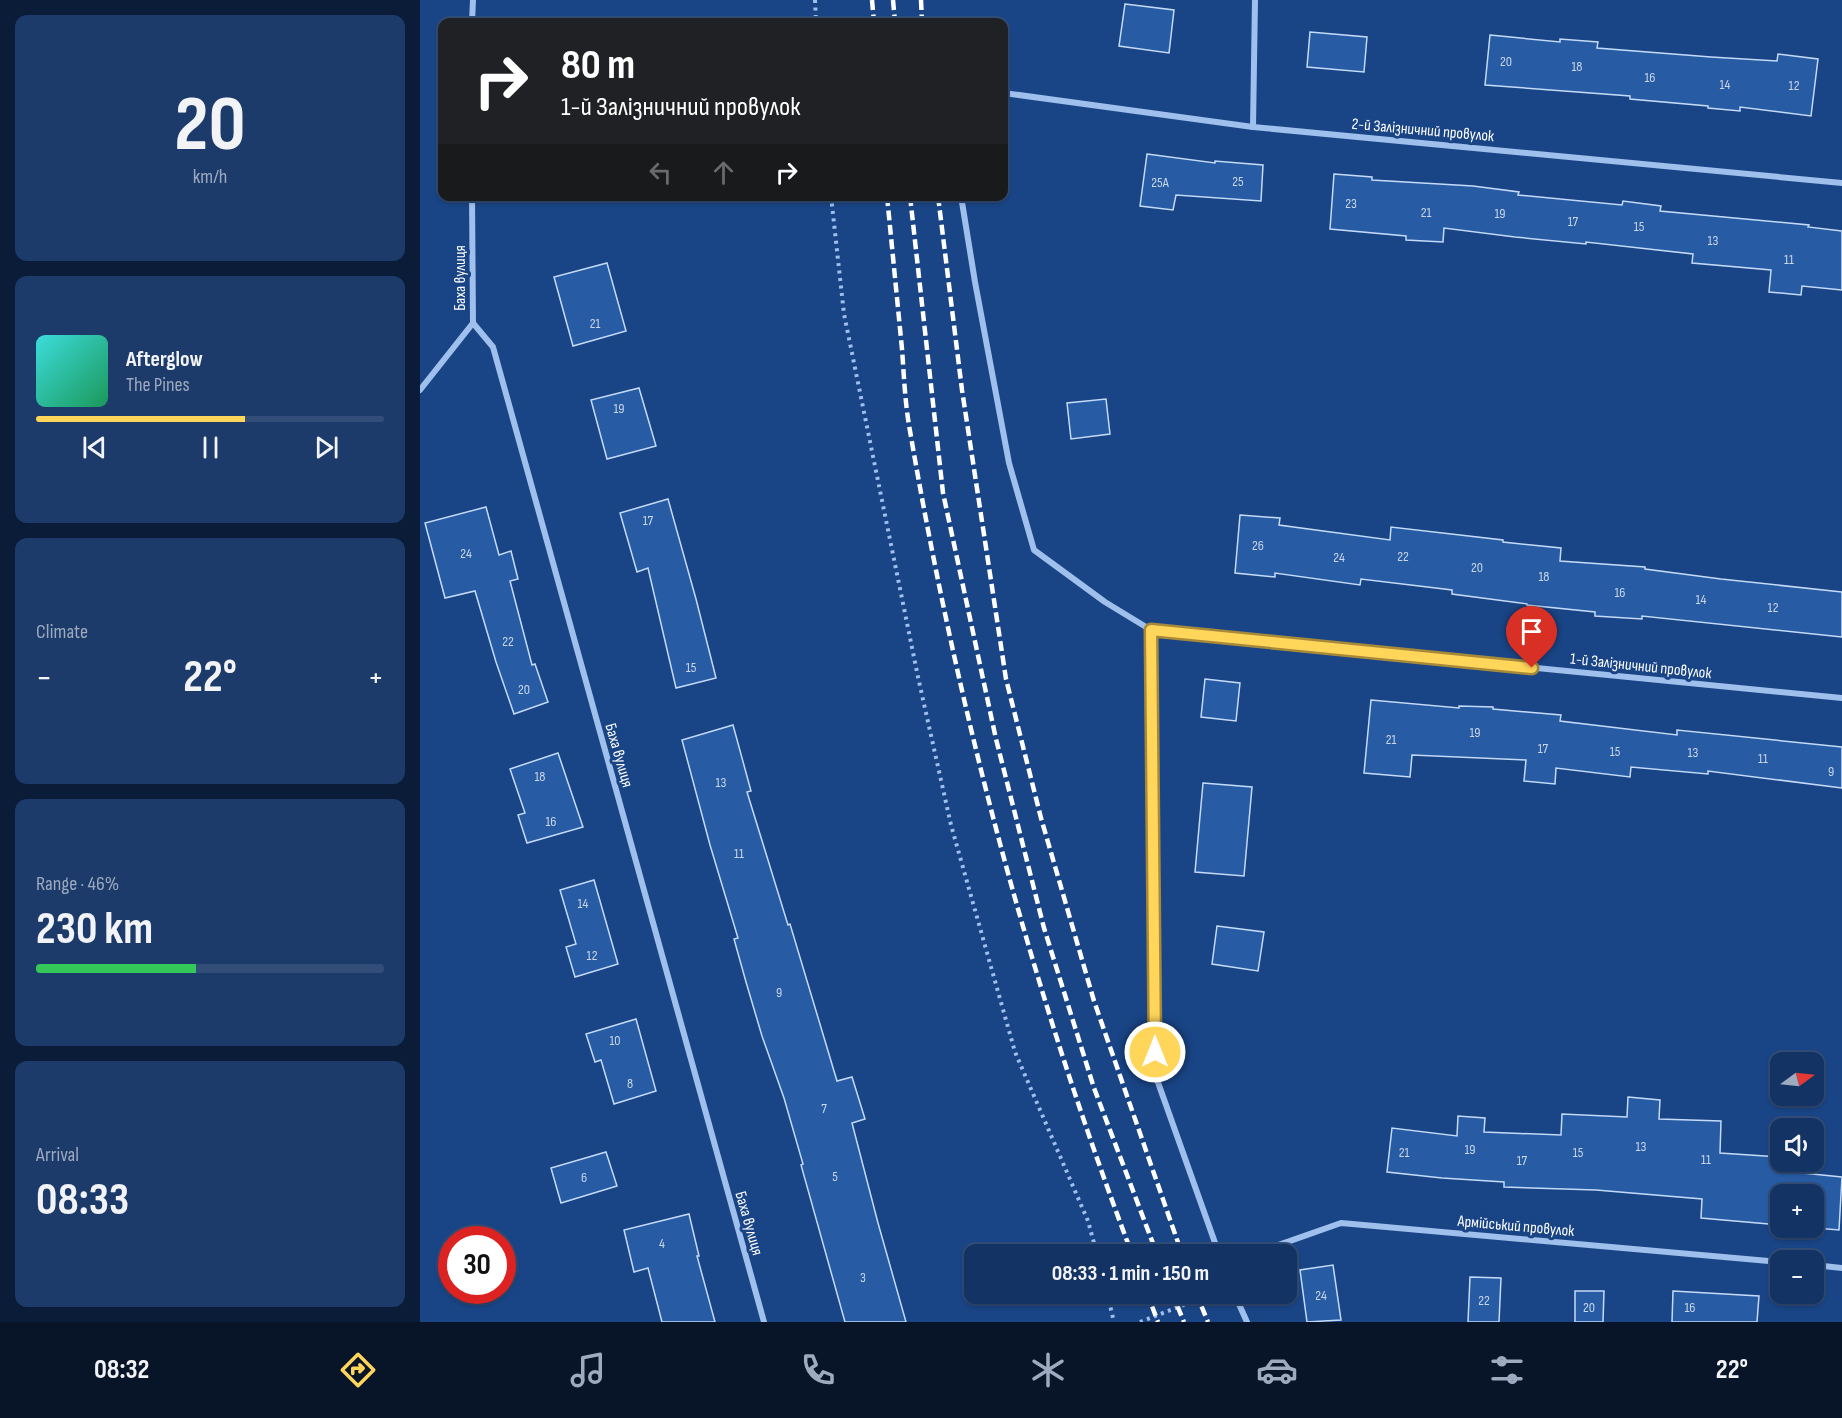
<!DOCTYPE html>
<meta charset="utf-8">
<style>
body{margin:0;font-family:"Sofia Sans Condensed",sans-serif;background:#1c3b6a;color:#f1f3f6;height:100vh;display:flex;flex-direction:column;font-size:22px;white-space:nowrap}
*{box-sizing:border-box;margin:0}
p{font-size:20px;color:#9daabf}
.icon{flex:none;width:33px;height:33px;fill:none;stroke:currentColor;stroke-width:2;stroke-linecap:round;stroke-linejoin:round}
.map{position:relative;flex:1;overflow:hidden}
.sheet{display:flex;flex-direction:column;gap:15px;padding:15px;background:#0a1c37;width:420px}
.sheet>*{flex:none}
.hud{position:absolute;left:18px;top:18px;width:570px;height:183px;border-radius:12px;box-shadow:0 2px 4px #0004,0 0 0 2px #324e78;background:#202124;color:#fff;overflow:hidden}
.needle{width:39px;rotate:75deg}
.controls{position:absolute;left:1350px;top:1052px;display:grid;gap:12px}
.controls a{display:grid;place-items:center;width:54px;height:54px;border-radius:12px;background:#133364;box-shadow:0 2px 4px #0004,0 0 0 2px #324e78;font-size:30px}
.speed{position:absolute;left:18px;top:1226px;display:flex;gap:12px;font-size:30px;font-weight:700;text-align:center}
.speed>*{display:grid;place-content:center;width:78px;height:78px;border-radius:50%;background:#133364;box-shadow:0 2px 4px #0004,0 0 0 2px #324e78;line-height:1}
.speed .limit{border:9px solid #d22;background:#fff;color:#111}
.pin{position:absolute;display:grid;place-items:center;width:51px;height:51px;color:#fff;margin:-62px -26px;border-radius:50% 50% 50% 0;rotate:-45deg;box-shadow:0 0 6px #0007}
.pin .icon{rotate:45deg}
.me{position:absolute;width:66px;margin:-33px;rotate:0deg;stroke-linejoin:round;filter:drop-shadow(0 0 4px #0008)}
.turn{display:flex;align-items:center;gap:21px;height:126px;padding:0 24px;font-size:27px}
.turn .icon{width:78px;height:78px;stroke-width:2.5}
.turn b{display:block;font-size:42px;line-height:51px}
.lanes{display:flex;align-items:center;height:57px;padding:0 24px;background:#0003;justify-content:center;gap:30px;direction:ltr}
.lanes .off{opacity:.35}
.big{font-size:45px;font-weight:700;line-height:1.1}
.sheet .card{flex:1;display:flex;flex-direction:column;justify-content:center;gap:9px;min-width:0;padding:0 21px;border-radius:12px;background:#1c3b6a}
.sheet .dial{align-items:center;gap:0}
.dial b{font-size:78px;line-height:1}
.song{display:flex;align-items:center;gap:18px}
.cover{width:72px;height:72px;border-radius:9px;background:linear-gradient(135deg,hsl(180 70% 55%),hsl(150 70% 35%))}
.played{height:6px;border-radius:3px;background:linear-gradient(90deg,#ffd55a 60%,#324e78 60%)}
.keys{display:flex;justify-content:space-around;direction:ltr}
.heat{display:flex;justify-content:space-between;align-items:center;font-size:33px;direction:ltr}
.charge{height:9px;border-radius:4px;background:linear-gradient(90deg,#34c759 46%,#324e78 0)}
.trip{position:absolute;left:544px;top:1244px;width:333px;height:60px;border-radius:12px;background:#133364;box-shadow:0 2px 4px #0004,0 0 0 2px #324e78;font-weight:700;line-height:60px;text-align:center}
.menu{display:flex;height:96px;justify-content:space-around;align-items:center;background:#081428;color:#9daabf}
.menu .icon{width:42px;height:42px}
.menu .on{color:#ffd55a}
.menu b{font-size:27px;color:#f1f3f6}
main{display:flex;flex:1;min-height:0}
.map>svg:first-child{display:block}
</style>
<main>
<section class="sheet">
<div class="card dial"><b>20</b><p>km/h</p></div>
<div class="card">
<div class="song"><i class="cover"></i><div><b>Afterglow</b><p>The Pines</p></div></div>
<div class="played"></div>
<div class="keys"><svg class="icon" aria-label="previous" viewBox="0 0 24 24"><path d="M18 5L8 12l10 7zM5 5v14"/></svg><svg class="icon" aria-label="pause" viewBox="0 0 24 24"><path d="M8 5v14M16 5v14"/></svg><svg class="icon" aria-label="next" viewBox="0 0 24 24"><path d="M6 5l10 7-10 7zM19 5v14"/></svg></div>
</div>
<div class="card"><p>Climate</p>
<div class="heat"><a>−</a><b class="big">22°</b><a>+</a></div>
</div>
<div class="card"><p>Range · 46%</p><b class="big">230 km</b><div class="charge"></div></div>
<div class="card"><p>Arrival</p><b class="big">08:33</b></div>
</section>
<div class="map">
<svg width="1422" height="1322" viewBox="0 0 1422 1322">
<rect width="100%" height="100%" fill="#194485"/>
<g fill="#275ba4" stroke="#c4daf9" stroke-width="1.5">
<path d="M705 4 754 10 749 53 699 46Z"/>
<path d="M890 32 947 37 944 72 887 67Z"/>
<path d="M1070 35 1140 42V39L1178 42 1177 48 1291 57 1357 61 1358 54 1398 59 1391 116 1320 107V111L1288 108V106L1210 99V96L1065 85Z"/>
<path d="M727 154 795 163V161L843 165 841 201 756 195 753 210 720 206Z"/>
<path d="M914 174 952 177V180L1053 186 1099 192 1098 195 1202 205 1203 201 1241 206 1240 211 1389 225 1388 227 1422 231V290L1382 286 1381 295 1349 292 1351 270 1272 263 1273 254 1166 242V244L1095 237 1024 228 1023 242 986 240V236L910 229Z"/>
<path d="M187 263 206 331 153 346 134 277Z"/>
<path d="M219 388 236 446 187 459 171 400Z"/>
<path d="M686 399 690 434 651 439 647 403Z"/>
<path d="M248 499 276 599 296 678 256 688 228 568 217 572 200 513Z"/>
<path d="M66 507 79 555 91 551 98 579 90 581 112 665 115 664 128 702 94 714 76 662 55 591 25 598 5 523Z"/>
<path d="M820 515 860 518 859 525 970 540 971 527 1083 540V542L1141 548 1140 561 1225 567V569L1301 579 1422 592V637L1222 616V619L1175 616V612L1107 605V604L1032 594V590L941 579 940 585 855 573V577L815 573Z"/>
<path d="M785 679 820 683 816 721 781 717Z"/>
<path d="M951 700 1039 708V706L1073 707V709L1141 715 1140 721 1257 735V730L1422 747V788L1288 771V774L1211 767 1210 777 1136 768 1135 784 1104 781 1106 760 992 755 990 777 944 773Z"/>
<path d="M313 725 331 791 327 792 368 925 370 924 417 1081 432 1077 445 1119 432 1123 458 1223 486 1322H425L381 1165 383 1164 364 1098 342 1036 326 982 314 939 318 938 290 845 262 740Z"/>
<path d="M138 753 163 827 107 843 98 815 105 813 90 769Z"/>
<path d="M783 783 832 787 824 876 775 872Z"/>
<path d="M174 880 198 964 155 977 146 947 156 944 140 890Z"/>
<path d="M797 926 844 932 838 971 792 964Z"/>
<path d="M216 1019 236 1091 194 1104 181 1060 175 1062 166 1034Z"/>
<path d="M1208 1097 1240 1100 1239 1119 1301 1121 1300 1153 1360 1157V1161H1374L1373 1172 1422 1177 1419 1230 1383 1227H1394V1194H1360V1225L1281 1218 1282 1199 1176 1190 1084 1187V1182L1022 1178 967 1172 972 1128 1037 1136 1038 1116 1065 1118 1064 1132 1141 1135 1142 1114 1207 1117Z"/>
<path d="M186 1152 197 1186 141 1203 131 1168Z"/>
<path d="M269 1214 279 1256H277L295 1322H242L228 1268 214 1272 204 1230Z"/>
<path d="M913 1265 921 1320 887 1322 880 1270Z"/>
<path d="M1050 1277 1081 1278 1079 1322H1048Z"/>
<path d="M1155 1291H1184L1183 1322H1155Z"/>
<path d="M1253 1291 1339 1296 1337 1322H1252Z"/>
</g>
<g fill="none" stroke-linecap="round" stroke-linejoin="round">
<g stroke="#9fbfec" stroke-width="4" stroke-dasharray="3 4.5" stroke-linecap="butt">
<path d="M395 0 396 22"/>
<path d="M411 196 424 314 498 677 531 825 595 1052 668 1221 677 1254"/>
<path d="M687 1293 694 1322"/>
<path d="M720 1322 794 1293"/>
</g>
<g stroke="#9fbfec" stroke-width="6">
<path d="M52 22 53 0"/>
<path d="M584 93 833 127 1422 183"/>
<path d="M833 127 835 0"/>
<path d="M52 196 53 323 73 347 344 1322"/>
<path d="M541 196 555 282 589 463 614 550 685 602 731 630 735 1074 799 1254"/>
<path d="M0 390 53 323"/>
<path d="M731 630 1422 698"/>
<path d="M833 1254 921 1223 1360 1262"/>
<path d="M1394 1265 1422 1268"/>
<path d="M814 1293 827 1322"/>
</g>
<g stroke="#fff" stroke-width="4.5" stroke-dasharray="10 4.5" stroke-linecap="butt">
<path d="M452 0 454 22"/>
<path d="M473 0 475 22"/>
<path d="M501 0 502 22"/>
<path d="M467 196C472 247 477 298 482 349 484 376 485 404 490 431 538 711 611 988 712 1254"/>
<path d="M490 196 523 493 576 739 624 928 674 1088 737 1254"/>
<path d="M518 196 542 390 586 679 621 818 674 1001 762 1254"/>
<path d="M727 1293 738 1322"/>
<path d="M752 1293 764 1322"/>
<path d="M776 1293 788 1322"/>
</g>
</g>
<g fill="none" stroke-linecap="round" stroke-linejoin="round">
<defs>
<path id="route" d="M735 1052 731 630 1112 668"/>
</defs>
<use href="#route" stroke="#a68a3a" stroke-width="15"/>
<use href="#route" stroke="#ffd55a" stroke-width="10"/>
</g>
<g text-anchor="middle" stroke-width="6" stroke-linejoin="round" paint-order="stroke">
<g font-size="14" fill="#c9d6e8">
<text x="1086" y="66">20</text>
<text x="1157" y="71">18</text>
<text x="1230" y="82">16</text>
<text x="1305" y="89">14</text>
<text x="1374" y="90">12</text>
<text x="818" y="186">25</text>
<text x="740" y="187">25А</text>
<text x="931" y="208">23</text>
<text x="1006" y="217">21</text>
<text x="1080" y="218">19</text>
<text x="1153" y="226">17</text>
<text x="1219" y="231">15</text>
<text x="1293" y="245">13</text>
<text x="1369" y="264">11</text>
<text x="175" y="328">21</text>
<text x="199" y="413">19</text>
<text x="228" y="525">17</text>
<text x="838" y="550">26</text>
<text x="46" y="558">24</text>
<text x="983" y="561">22</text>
<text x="919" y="562">24</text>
<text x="1057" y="572">20</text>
<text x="1124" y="581">18</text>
<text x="1200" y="597">16</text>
<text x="1281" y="604">14</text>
<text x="1353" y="612">12</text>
<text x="88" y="646">22</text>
<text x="271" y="672">15</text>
<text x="104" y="694">20</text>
<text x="1055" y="737">19</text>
<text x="971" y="744">21</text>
<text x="1123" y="753">17</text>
<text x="1195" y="756">15</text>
<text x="1273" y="757">13</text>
<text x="1343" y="763">11</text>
<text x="1411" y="776">9</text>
<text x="120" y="781">18</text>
<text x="301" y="787">13</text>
<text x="131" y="826">16</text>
<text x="319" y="858">11</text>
<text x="163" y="908">14</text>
<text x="172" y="960">12</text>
<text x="359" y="997">9</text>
<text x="195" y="1045">10</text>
<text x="210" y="1088">8</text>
<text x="404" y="1113">7</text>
<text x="1221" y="1151">13</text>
<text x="1050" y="1154">19</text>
<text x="984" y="1157">21</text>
<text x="1158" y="1157">15</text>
<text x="1286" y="1164">11</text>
<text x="1102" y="1165">17</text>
<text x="415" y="1181">5</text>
<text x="164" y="1182">6</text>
<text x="242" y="1248">4</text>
<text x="443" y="1282">3</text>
<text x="901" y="1300">24</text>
<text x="1064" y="1305">22</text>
<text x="1169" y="1312">20</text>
<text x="1270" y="1312">16</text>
</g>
<g font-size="16" fill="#fff" stroke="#194485">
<text transform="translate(1003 129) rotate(5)" y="6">2-й Залізничний провулок</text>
<text transform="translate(39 278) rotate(-90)" y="6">Баха вулиця</text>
<text transform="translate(1221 665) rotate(6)" y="6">1-й Залізничний провулок</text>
<text transform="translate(200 755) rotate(74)" y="6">Баха вулиця</text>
<text transform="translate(330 1223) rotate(74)" y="6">Баха вулиця</text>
<text transform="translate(1096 1225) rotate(5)" y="6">Армійський провулок</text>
</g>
</g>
</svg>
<div class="controls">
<a><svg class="needle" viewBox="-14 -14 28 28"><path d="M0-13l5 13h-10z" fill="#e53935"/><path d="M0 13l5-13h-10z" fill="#9daabf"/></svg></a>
<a><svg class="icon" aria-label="sound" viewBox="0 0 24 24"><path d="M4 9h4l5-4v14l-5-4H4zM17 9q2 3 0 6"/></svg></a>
<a>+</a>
<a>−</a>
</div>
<div class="speed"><div class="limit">30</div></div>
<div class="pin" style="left:1112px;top:668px;background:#d93025"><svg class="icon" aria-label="arrive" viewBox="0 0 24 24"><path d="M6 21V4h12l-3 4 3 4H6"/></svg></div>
<svg class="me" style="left:735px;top:1052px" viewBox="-20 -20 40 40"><circle r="17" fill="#ffd55a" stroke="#fff" stroke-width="3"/><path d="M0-11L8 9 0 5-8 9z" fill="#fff"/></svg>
<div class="trip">08:33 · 1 min · 150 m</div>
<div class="hud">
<div class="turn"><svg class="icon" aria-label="right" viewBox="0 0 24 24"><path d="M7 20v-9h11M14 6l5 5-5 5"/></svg><div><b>80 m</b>1-й Залізничний провулок</div></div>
<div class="lanes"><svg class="icon off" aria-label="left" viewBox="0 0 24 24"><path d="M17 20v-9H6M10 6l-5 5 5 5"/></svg><svg class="icon off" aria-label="ahead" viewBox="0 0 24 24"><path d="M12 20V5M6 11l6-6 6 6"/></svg><svg class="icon" aria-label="right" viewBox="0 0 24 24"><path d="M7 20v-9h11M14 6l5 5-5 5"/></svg></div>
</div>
</div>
</main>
<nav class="menu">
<b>08:32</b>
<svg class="icon on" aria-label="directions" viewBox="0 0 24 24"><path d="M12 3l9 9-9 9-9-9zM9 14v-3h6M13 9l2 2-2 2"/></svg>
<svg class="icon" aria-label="music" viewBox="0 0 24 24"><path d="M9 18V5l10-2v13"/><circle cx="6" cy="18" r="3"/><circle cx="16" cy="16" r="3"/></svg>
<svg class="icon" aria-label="phone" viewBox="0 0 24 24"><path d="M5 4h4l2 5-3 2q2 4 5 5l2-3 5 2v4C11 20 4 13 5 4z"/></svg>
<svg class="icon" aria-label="climate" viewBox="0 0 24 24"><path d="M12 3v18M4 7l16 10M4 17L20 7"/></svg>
<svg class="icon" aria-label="car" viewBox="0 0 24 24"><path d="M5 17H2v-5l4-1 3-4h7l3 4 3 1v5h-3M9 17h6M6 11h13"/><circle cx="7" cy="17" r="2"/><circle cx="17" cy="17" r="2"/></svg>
<svg class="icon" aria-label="filters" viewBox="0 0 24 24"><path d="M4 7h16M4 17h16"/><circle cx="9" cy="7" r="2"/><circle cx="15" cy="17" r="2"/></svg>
<b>22°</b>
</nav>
